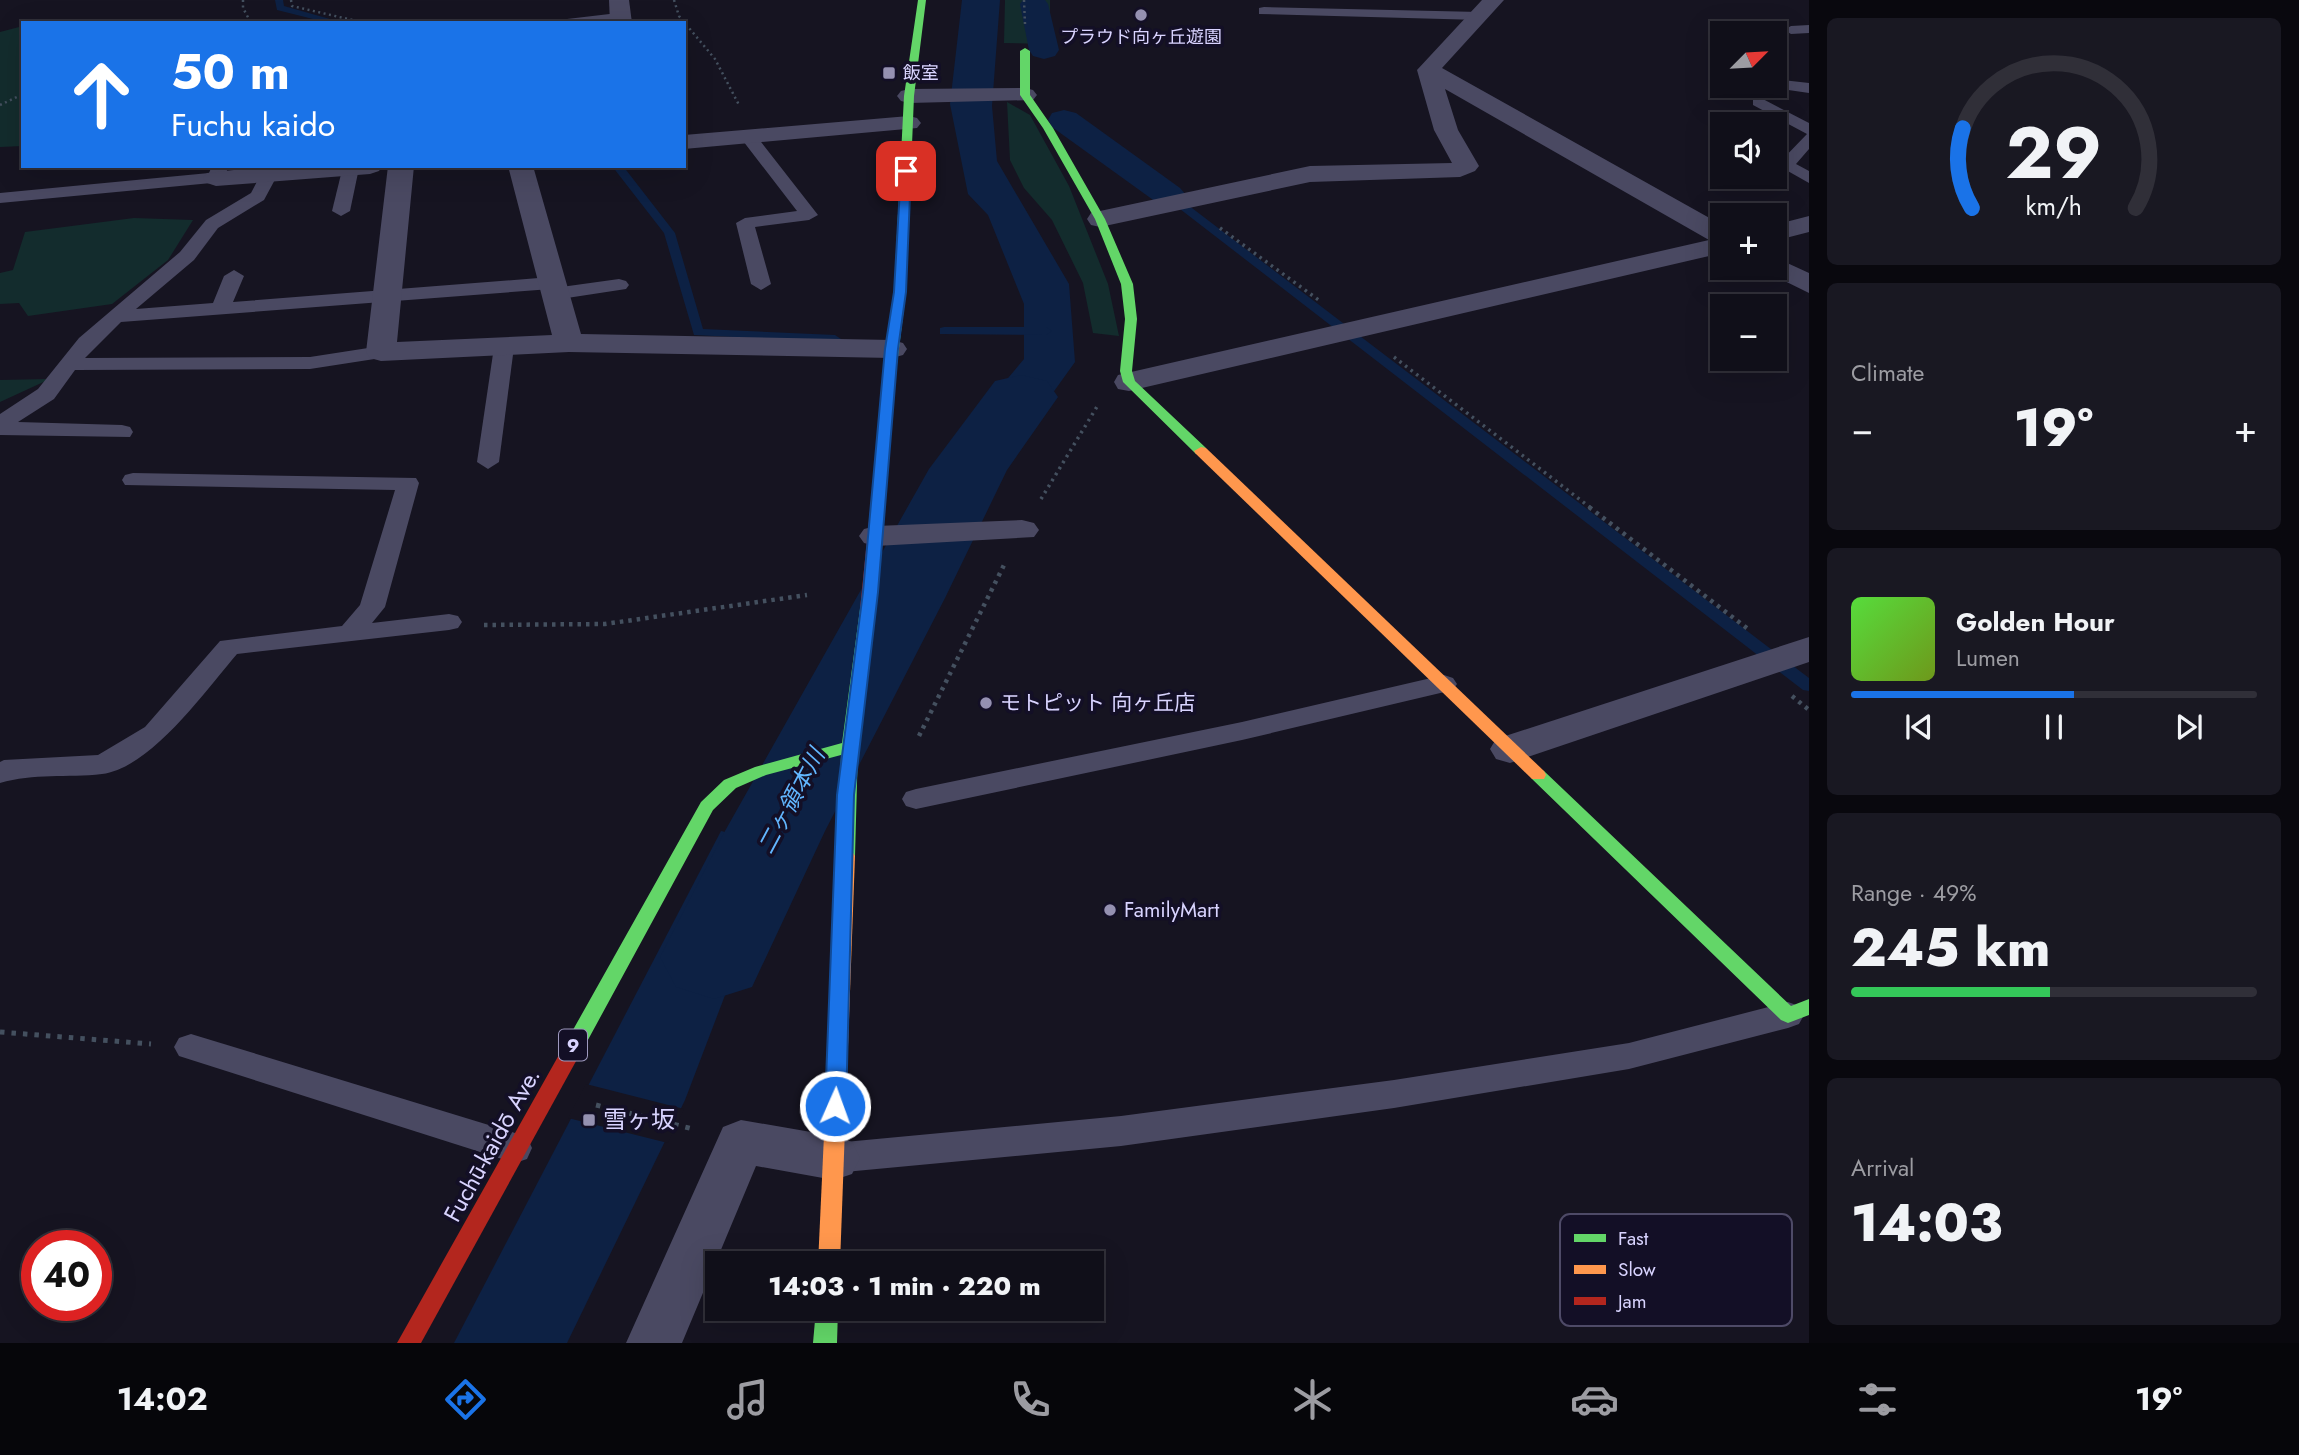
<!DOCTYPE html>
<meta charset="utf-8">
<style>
body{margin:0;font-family:Jost,"Noto Sans JP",sans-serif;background:#191822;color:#f1f3f6;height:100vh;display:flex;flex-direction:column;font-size:26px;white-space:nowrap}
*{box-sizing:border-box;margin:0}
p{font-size:23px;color:#9c9ca2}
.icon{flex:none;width:38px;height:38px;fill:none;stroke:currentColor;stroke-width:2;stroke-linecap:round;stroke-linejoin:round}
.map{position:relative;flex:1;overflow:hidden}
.side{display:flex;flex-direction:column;gap:18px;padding:18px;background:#09080e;width:490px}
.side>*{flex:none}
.hud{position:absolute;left:21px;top:21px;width:665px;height:147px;border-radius:0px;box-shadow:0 7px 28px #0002,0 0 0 2px #302f38;background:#1a73e8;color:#fff;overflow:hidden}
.needle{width:46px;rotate:66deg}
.controls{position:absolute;left:1710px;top:21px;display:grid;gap:14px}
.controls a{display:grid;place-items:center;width:77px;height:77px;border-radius:0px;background:#100f19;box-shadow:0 7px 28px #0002,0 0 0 2px #302f38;font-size:35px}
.speed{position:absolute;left:21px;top:1230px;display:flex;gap:14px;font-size:35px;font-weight:700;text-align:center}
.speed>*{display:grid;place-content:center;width:91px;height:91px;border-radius:50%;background:#100f19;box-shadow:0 7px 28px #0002,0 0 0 2px #302f38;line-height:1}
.speed .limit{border:10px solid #d22;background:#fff;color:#111}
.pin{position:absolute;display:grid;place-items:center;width:60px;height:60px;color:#fff;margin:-30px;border-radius:14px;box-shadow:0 4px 10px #0006}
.me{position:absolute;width:77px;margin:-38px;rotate:2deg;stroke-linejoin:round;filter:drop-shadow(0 0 5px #0008)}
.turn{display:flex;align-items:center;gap:24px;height:147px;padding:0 35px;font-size:32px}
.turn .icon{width:91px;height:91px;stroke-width:2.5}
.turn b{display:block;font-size:49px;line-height:60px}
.big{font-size:52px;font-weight:800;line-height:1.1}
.side .card{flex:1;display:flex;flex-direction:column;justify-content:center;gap:10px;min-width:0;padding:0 24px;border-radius:10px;background:#191822}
.side .dial{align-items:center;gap:0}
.dial svg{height:182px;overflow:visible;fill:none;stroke:#302f38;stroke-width:7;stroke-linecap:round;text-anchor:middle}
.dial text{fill:#f1f3f6;stroke:none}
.song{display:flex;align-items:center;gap:21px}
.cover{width:84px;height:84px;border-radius:10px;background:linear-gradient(135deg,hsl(110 70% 55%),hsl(80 70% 35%))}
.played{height:7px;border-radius:4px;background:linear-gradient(90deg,#1a73e8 55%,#302f38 55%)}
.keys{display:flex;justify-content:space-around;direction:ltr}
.heat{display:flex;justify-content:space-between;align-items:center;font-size:38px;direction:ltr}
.charge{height:10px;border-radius:5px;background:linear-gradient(90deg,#34c759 49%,#302f38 0)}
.trip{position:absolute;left:705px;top:1251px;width:399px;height:70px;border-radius:0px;background:#100f19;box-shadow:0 7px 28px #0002,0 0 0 2px #302f38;font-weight:800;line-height:70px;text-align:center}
.menu{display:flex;height:112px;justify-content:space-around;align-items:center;background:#06060a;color:#9c9ca2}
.menu .icon{width:49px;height:49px}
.menu .selected{color:#1a73e8}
.menu b{font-size:32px;color:#f1f3f6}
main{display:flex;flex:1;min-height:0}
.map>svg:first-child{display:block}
</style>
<main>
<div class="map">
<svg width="1809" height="1343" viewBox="0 0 1809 1343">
<rect width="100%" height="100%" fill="#161421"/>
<g fill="#132c2d">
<path d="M1005 0H1050V44L1004 43Z"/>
<path d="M23 26V146L0 147V32Z"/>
<path d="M1007 102 1030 115 1069 186 1108 284 1119 336 1093 333 1083 283 1052 220 1024 188 1010 160Z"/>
<path d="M134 218 193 220 168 260 112 304 28 316 19 303 0 304V273L13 270 25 232Z"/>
<path d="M50 379 0 402V380Z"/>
</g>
<g fill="#0d2144">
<path d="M962 0H1000L992 106 997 161 1069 284 1075 362 974 503 935 500 951 446 1024 359V304L988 215 968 194 950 104Z"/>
<path d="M721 831 782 846 685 1100 567 1343H454Z"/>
</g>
<path fill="#161421" d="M586 1084 684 1109 668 1143 568 1118Z"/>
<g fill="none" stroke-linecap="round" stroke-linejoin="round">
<g fill="#0d2144" fill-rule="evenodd">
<path d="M275 0H283L284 6 344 23H329L277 10Z"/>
<path d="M612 166H623L675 233 703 329 835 335 841 339 839 342 694 335 664 233Z"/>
<path d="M1180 205H1188L1809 678V691L1803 690 1180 209Z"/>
<path d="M944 327H1046L1052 331 1046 335 940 334V328Z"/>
</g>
<g fill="#0d2144" fill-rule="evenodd">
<path d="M1023 0H1045L1048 4 1059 50 1055 56 1044 59 1033 56 1029 50 1020 4Z"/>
<path d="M1064 110 1076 113 1180 188 1186 195 1180 202 1168 206 1156 202 1052 127 1048 120 1052 113Z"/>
</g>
<path fill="#0d2144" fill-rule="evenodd" d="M1021 375 1047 381 1058 397 1007 470 945 598 825 831 752 987 714 999 676 987 660 957 725 831 929 469 995 381Z"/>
<g stroke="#44505f" stroke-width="2.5" stroke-dasharray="2 3.5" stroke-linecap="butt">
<path d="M243 0V8L251 23"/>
<path d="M291 0 292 6 365 23"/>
<path d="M674 0 679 16 715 59 739 105"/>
<path d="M1024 0 1025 24"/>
<path d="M0 105 23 94"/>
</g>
<g stroke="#44505f" stroke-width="3.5" stroke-dasharray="2.5 4.5" stroke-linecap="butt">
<path d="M1220 228 1320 301"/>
<path d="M1394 357 1591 508"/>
<path d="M1041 499 1098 405"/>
</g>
<g stroke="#44505f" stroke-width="4.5" stroke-dasharray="3.5 5" stroke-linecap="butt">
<path d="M1589 507 1748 629"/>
<path d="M484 625 605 624 807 595"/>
<path d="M1792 696 1809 710"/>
<path d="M919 736 1004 565"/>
</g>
<g stroke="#44505f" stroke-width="5" stroke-dasharray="4.5 7" stroke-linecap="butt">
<path d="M0 1032 151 1044"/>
<path d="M596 1105 693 1129"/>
</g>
<g fill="#4a4962" fill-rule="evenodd">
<path d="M1264 7 1480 12 1487 16 1480 20 1259 14V8Z"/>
<path d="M618 13 623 14V20L560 23 567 19Z"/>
<path d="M1809 25V33L1791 34 1784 30 1791 26Z"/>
<path d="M1774 79 1809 83V93L1768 87 1774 86Z"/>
<path d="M1759 97 1809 123V149L1796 164 1809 171V183L1777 165 1807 134 1753 105V99Z"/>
<path d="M748 132 754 133 818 215 809 220 755 227 771 284 761 290 751 284 736 223 745 218 797 211 740 137Z"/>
<path d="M212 166H229L222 182 0 203V193L209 173Z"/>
<path d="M343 166 359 168 350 211 341 216 332 211Z"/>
<path d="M269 169 278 174 264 200 218 228 194 260 136 309 213 303 224 276 234 270 244 276 233 302 551 277 561 283 551 289 121 322 85 358 310 357 381 346 391 352 381 358 310 369 75 370 54 399 18 422 122 425 130 427 133 432 130 437 0 435V414L38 389 79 338 180 252 206 220 251 193 263 170Z"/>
<path d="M619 279 626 281 629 285 626 289 554 300 544 294 554 288Z"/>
<path d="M504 341 514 347 499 462 488 469 477 462 494 347Z"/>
<path d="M133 473 416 478 419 483 385 607 372 623 449 614 458 616 462 622 458 628 449 630 237 654C206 690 151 768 102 774 67 778 34 773 0 783V762L4 760 98 755 145 727 220 641 342 626 360 605 395 490 125 485 122 480 125 475Z"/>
<path d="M1444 675 1453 678 1457 684 1453 690 1242 740 916 809 906 806 902 799 906 792 916 789 1242 722Z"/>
<path d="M1788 1002 1799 1006 1804 1015 1799 1024 1788 1028 1629 1069 1394 1108 1121 1146 834 1173 822 1169 816 1158 822 1147 834 1143 1121 1116 1394 1080 1629 1043Z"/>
<path d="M191 1034 515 1133 527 1137 532 1148 527 1159 515 1163 179 1056 174 1047 179 1038Z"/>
</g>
<g fill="#4a4962" fill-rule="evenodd">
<path d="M609 0H629L632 23H610Z"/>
<path d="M1482 0H1504L1442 68 1722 225V253L1129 391 1118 389 1114 382 1118 375 1709 240 1445 89 1458 130 1479 166 1475 171 1460 177 1310 182 1100 227 1091 225 1087 219 1091 213 1100 211 1310 166 1452 163 1434 130 1417 70Z"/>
<path d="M1025 88 1033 90 1037 95 1033 100 909 103 901 101 897 96 901 91 909 89Z"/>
<path d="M909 116 917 118 921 123 917 128 684 149V135Z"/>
<path d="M269 166H382L379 171 370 174 216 186 207 183 203 178 207 173Z"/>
<path d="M388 166H414L397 342 552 335 508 166H533L581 334 892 340 903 343 907 349 903 355 892 358 569 352 381 361 370 358 366 352Z"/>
<path d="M1809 216V232L1774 241V225Z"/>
<path d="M1774 257 1809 273V293L1764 271 1762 268H1774Z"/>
<path d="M1022 520 1034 523 1039 530 1034 537 876 546 864 543 859 536 864 529 876 526Z"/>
<path d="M1809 637V662L1510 763 1496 759 1490 749 1496 739Z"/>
<path d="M741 1120 834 1136 852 1142 860 1158 852 1174 834 1180 756 1166 682 1343H626L723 1127Z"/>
</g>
<g fill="#63d668" fill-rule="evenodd">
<path d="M918 0H926L914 96 906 292 896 372 890 376 884 372 894 292 904 96Z"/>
<path d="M1025 48 1030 51V95L1053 128 1105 219 1133 284 1137 319 1132 371 1135 381 1206 448V454H1196L1123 382 1120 371 1125 319 1121 284 1095 219 1043 128 1020 95V51Z"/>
<path d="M868 604 876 609 858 747 855 856 852 861H840L837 856 841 755 766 775 736 788 713 810 583 1049 576 1051 569 1049 566 1043 569 1037 701 802 724 780 755 767 842 743 860 609Z"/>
<path d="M1538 769 1544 771 1791 1006 1809 999V1015L1788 1023 1781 1020 1532 779 1530 775 1532 771Z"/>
<path d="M816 1309H838L837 1343H813Z"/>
</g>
<g fill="#ff974d" fill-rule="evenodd">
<path d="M1201 447 1206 448 1544 771 1546 775 1544 779H1532L1196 454 1194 451Z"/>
<path d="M846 850 852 851 855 856 840 1264H818L837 856 840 851Z"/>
</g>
<g fill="#b3261e" fill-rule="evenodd">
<path d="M890 368 896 372 876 609 868 614 860 609 884 372Z"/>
<path d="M576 1035 583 1037 586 1043 421 1343H397L569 1037Z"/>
</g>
</g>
<path fill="#1a73e8" stroke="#114b97" stroke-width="2" d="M906 168 911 171 906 292 898 349 878 592 854 795 846 1106 843 1112 835 1114 828 1112 825 1106 837 795 863 592 885 349 894 292 901 171Z"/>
<g fill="#9591b1" stroke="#130f26" stroke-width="2.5">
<circle cx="1141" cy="15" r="7"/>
<rect x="882" y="66" width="14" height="14" rx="3.5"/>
<circle cx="986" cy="703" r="7"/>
<circle cx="1110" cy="910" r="7"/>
<rect x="582" y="1113" width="14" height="14" rx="3.5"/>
</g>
<g text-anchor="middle" stroke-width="7" stroke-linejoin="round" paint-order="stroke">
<g font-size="18" fill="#d9d4ff" stroke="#130f26">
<text x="1141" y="43">プラウド向ヶ丘遊園</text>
<text x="903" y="79" text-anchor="start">飯室</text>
</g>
<rect fill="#130f26" stroke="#9e99be" stroke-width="2" x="559" y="1029.5" width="28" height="31" rx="5"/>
<g font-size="19" font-weight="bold" fill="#d9d4ff">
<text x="573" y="1052">9</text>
</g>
<g font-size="21" fill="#d9d4ff" stroke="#130f26" text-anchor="start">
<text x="1000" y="710">モトピット 向ヶ丘店</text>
<text x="1124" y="917">FamilyMart</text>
</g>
<g font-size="23" font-style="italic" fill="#62b6ff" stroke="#130f26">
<text transform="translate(791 801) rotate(-62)" y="8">二ヶ領本川</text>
</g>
<g font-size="24" fill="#d9d4ff" stroke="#130f26" text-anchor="start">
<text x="603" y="1128">雪ヶ坂</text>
</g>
<g font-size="24" fill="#d9d4ff" stroke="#130f26">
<text transform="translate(492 1145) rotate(-61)" y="8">Fuchū-kaidō Ave.</text>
</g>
</g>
<rect x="1560" y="1214" width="232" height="112" rx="10" fill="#130f26" stroke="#4e4a67" stroke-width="2"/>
<rect x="1574" y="1234" width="32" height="8" fill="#63d668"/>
<rect x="1574" y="1265" width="32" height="9" fill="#ff974d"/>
<rect x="1574" y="1297" width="32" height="8" fill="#b3261e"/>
<g font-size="19" fill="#d9d4ff">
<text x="1618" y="1245">Fast</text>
<text x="1618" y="1276">Slow</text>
<text x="1618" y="1308">Jam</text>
</g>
</svg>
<div class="controls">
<a><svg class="needle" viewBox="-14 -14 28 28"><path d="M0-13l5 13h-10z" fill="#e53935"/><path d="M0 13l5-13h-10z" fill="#9c9ca2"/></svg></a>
<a><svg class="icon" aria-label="sound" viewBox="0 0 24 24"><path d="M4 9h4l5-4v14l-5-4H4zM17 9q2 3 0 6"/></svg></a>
<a>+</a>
<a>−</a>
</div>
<div class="speed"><div class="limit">40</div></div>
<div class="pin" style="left:906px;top:171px;background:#d93025"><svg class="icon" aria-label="arrive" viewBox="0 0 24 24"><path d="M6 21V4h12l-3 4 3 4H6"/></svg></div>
<svg class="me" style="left:835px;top:1106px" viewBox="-20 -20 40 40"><circle r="17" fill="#1a73e8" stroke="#fff" stroke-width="3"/><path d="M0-11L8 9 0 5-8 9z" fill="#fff"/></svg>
<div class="trip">14:03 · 1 min · 220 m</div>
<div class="hud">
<div class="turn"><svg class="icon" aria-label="ahead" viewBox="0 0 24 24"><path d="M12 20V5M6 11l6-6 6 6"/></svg><div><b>50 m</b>Fuchu kaido</div></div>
</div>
</div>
<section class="side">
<div class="card dial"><svg viewBox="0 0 100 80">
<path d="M14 69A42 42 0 1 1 86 69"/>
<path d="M14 69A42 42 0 0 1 10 34" stroke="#1a73e8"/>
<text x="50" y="56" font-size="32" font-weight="700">29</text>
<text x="50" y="72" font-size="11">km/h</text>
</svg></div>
<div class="card"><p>Climate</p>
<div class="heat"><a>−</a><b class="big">19°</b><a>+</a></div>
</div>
<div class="card">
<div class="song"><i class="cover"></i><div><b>Golden Hour</b><p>Lumen</p></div></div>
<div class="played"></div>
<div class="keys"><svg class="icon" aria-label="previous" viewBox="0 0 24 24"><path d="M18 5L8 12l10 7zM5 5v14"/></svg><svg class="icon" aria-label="pause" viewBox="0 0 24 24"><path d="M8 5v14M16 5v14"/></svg><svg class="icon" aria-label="next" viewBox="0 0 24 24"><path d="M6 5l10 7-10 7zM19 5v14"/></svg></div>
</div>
<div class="card"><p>Range · 49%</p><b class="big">245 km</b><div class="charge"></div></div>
<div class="card"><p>Arrival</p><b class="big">14:03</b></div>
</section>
</main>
<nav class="menu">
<b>14:02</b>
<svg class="icon selected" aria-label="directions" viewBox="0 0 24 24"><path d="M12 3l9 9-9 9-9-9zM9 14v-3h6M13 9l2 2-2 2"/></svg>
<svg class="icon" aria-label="music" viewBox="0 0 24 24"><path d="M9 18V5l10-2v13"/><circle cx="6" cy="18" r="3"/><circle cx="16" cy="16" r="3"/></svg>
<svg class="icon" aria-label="phone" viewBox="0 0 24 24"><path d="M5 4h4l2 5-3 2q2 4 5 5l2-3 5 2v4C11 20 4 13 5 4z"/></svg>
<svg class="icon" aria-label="climate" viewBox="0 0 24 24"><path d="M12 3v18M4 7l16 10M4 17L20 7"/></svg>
<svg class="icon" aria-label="car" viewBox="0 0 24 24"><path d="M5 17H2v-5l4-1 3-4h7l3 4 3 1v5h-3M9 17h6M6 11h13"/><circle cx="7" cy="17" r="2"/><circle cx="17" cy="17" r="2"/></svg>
<svg class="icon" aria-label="filters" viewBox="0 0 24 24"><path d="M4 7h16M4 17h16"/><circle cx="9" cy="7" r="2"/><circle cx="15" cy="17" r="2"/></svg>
<b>19°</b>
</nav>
